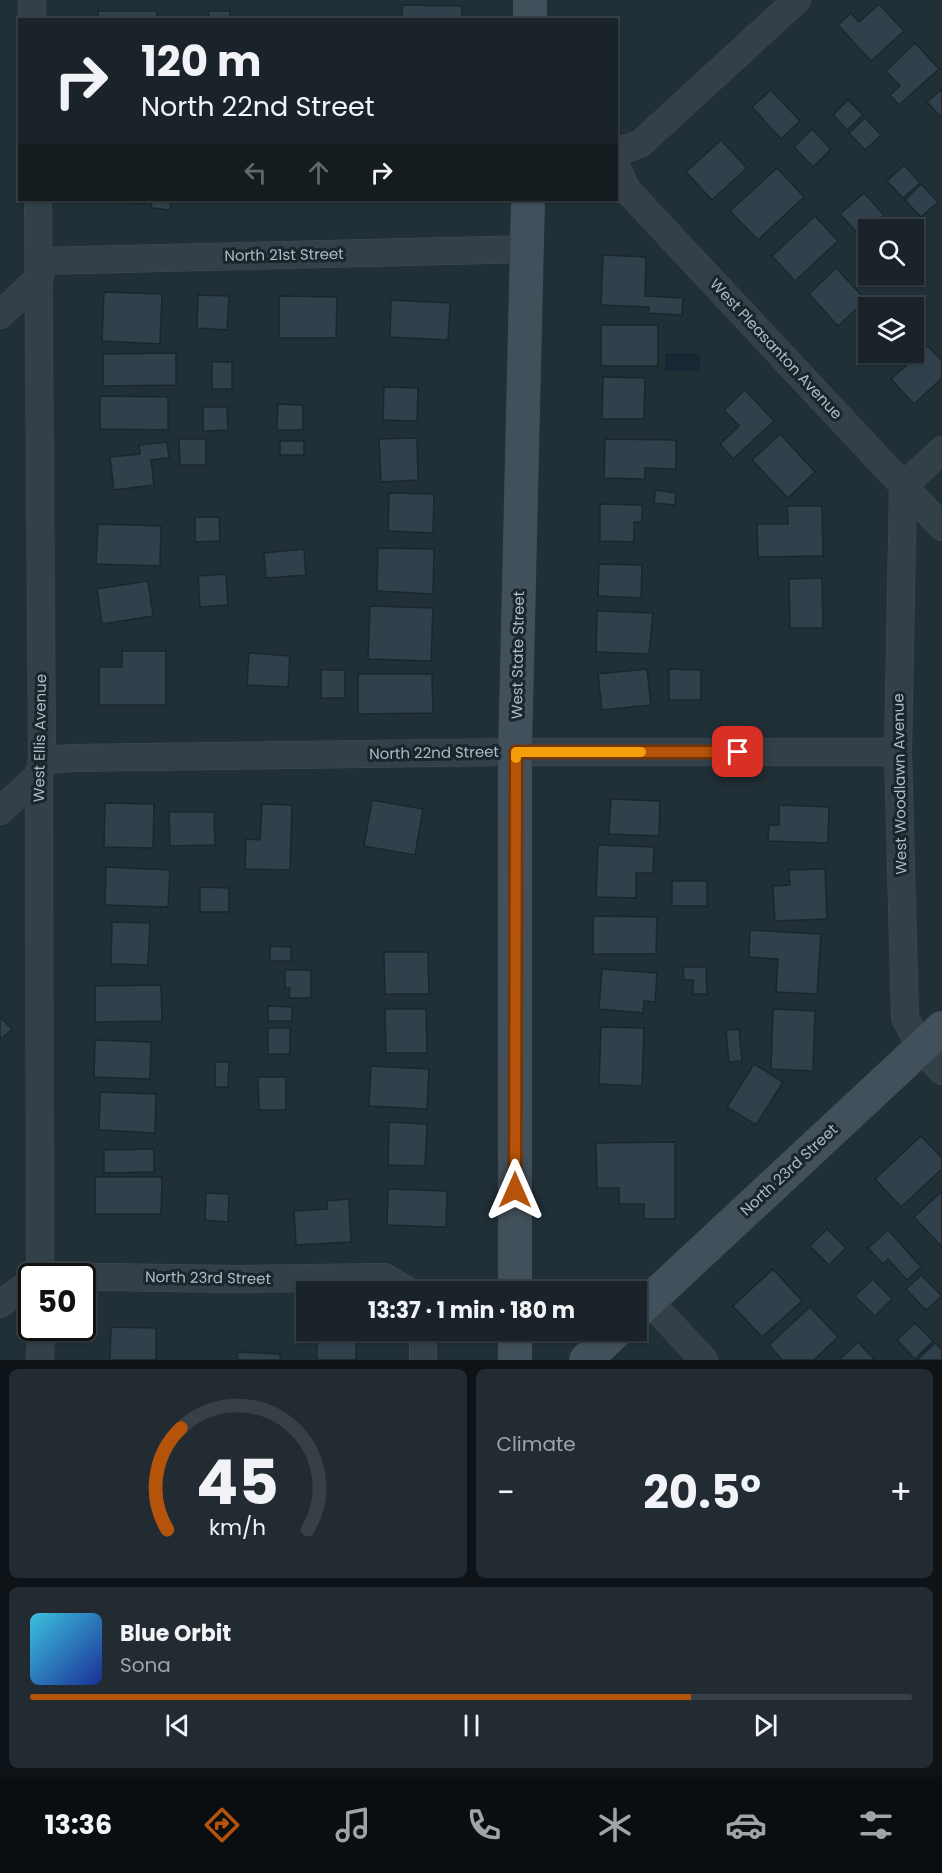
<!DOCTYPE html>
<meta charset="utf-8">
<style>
body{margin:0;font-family:Poppins,sans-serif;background:#222b31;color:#f1f3f6;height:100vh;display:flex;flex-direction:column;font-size:22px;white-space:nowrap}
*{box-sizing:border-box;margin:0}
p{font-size:20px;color:#9fa4a8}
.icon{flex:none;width:33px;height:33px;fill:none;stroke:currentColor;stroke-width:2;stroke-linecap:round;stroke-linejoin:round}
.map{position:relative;height:1360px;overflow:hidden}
.side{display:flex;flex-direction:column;gap:9px;padding:9px;background:#0e1317;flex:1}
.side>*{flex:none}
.guide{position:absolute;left:18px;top:18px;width:600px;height:183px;border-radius:0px;box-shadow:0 2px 4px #0004,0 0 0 2px #374046;background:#192329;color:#f1f3f6;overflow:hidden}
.tools{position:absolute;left:858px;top:219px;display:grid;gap:12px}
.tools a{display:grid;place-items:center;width:66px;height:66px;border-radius:0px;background:#192329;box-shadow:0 2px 4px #0004,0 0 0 2px #374046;font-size:30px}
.speed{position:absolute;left:18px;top:1263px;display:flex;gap:12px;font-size:30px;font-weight:700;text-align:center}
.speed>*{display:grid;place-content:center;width:78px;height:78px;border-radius:50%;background:#192329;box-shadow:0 2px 4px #0004,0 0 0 2px #374046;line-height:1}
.speed .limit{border:3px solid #111;border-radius:9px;background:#fff;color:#111}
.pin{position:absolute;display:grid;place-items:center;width:51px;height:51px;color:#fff;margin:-26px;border-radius:12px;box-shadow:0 3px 9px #0006}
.me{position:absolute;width:66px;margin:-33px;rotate:0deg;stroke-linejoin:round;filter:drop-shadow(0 0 4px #0008)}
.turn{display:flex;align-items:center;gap:21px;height:126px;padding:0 24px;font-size:27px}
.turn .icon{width:78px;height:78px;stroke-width:2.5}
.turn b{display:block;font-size:42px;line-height:51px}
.lanes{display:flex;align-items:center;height:57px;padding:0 24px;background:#0003;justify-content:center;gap:30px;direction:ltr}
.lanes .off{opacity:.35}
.big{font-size:45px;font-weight:700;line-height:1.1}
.side .widget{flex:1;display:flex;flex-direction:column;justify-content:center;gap:9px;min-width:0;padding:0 21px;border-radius:9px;background:#222b31}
.side .dial{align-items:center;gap:0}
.dial svg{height:156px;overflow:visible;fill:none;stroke:#374046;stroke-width:7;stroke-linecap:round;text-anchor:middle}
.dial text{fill:#f1f3f6;stroke:none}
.song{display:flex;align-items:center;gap:18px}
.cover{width:72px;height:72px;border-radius:9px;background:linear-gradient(135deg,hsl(190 70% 55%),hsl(230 70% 35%))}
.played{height:6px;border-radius:3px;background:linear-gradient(90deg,#b45309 75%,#374046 75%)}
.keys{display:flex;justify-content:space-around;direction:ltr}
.heat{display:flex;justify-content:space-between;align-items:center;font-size:33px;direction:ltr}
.side .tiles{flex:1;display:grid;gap:9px;grid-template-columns:1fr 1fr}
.widget:last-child{grid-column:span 2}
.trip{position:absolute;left:296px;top:1281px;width:351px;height:60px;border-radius:0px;background:#192329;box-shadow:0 2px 4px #0004,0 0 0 2px #374046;font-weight:700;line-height:60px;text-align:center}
.dock{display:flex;height:96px;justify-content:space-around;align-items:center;background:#0a0e10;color:#9fa4a8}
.dock .icon{width:42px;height:42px}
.dock .current{color:#b45309}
.dock b{font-size:27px;color:#f1f3f6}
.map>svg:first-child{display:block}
</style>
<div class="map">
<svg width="942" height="1360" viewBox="0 0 942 1360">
<rect width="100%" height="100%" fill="#212f37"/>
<path fill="#152834" d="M665 353 700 354V371H665Z"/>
<g fill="#30414b" stroke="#1b272e" stroke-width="1.5">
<path d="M879 4 904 31 871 61 838 25 851 13 859 22Z"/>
<path d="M402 5 462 6V20H402Z"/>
<rect x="98" y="11" width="59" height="9"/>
<rect x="209" y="11" width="21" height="9"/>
<path d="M915 43 939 69 899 105 890 95 900 86 886 71Z"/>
<path d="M942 89V118L927 102Z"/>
<path d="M771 90 800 121 781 139 752 107Z"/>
<path d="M848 100 863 115 847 130 833 115Z"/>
<path d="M865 118 881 135 865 150 849 133Z"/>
<path d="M812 129 831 149 813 167 794 147Z"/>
<path d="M721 140 747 168 712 200 686 172Z"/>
<path d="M904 165 920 183 903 198 887 181Z"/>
<path d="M777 168 804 197 758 240 730 211Z"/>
<path d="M921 184 938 202 921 217 905 200Z"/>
<path d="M864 193 884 215 860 236 840 214Z"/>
<path d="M100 200H147V204L100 202Z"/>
<path d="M152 200H171L170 210 151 208Z"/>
<path d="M815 216 838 241 795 281 772 256Z"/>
<path d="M603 255 646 257 645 296 683 298 682 315 648 313 649 307 601 305Z"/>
<path d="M836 268 866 300 838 326 809 294Z"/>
<path d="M104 292 162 294 160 344 102 341Z"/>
<path d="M198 295 229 296 227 330 197 328Z"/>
<path d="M279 296 337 297 336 338H279Z"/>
<path d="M391 300 450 303 448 340 390 337Z"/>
<rect x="601" y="325" width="57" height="41"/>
<path d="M928 346 942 361V378L914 404 891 379Z"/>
<path d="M872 352H892L882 363Z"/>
<path d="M176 353V385L103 386V354Z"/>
<rect x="212" y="362" width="20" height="27"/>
<path d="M603 377 645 378 644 419H602Z"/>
<path d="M384 387 418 388 417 421 383 420Z"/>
<path d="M745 390 774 421 733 459 720 444 739 426 724 410Z"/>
<path d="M100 396 168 397V430L100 429Z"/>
<path d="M278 404 303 405V430H277Z"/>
<path d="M203 407H227L228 430 203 431Z"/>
<path d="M780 434 815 472 788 498 752 460Z"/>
<path d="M417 438 418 480 381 482 379 439Z"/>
<path d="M179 439H206V465H180Z"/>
<path d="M605 439 676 440V469L645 468V479L604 478Z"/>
<rect x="280" y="441" width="24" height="14"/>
<path d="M167 442 169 458 151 460 154 485 114 490 110 457 140 454 139 445Z"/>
<path d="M655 490 676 493 675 505 654 503Z"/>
<path d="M389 493 434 494 433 533 388 531Z"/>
<path d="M600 504 642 505V522H634V542L600 541Z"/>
<path d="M787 506H822L823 556 758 557 757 524H788Z"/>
<path d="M195 517H219L220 541 195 542Z"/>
<path d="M98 524 161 526 160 566 96 564Z"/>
<path d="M378 548 434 549 433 594 377 591Z"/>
<path d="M304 549 306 575 266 578 264 553Z"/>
<path d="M599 564 642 565 641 598 598 596Z"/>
<path d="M226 574 228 605 200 607 198 576Z"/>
<path d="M822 578 823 628H790L789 579Z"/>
<path d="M148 581 153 616 102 624 97 589Z"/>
<path d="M370 606 433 608 431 661 368 659Z"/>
<path d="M597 611 653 613 649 654 596 652Z"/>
<path d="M122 651H166V705H99V667H122Z"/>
<path d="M249 653 290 656 288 687 247 685Z"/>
<path d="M647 669 651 705 602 710 598 674Z"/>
<path d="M669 669 701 670V700H669Z"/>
<rect x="321" y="670" width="24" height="28"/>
<path d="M358 674H432L433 713 358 714Z"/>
<path d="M611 799 660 801 659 836 609 834Z"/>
<path d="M372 800 423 809 415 855 364 846Z"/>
<path d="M105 803 154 804 153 848 104 847Z"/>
<path d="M262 804 292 805 290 870 245 869 246 839 260 840Z"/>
<path d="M779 805 829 807 828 843 768 841 769 825H779Z"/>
<path d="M169 812H214L215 845 170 846Z"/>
<path d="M598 845 654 847 653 873H636V898L596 897Z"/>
<path d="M106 867 170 870 168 907 105 905Z"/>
<path d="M825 869 827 919 775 921 773 886 790 885 789 870Z"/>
<rect x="672" y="881" width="35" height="25"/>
<path d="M200 887 229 888V912H200Z"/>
<path d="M593 916 657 917 656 954H593Z"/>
<path d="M112 922 150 923 148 965 111 964Z"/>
<path d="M750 930 821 934 817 994 776 992 778 959 749 957Z"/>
<path d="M270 946 291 947V961H270Z"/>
<path d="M384 952H428L429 994H385Z"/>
<path d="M683 967H706L707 994H693V980H684Z"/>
<path d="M602 969 657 973 655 1002 644 1001 643 1013 599 1009Z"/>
<path d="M285 970H311V998H289L290 988H285Z"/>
<path d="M161 985 162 1021 95 1022V986Z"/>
<path d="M268 1006 292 1007V1021H268Z"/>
<path d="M385 1009H426L427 1053H386Z"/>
<path d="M773 1009 815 1011 813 1071 771 1069Z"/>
<path d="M0 1017 12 1029 0 1040Z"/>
<path d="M601 1027 644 1028 642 1086 599 1084Z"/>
<rect x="268" y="1028" width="22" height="26"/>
<path d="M739 1029 742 1061 729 1062 726 1030Z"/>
<path d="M95 1040 151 1042 150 1079 94 1077Z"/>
<path d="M215 1062H229L228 1087H215Z"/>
<path d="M754 1064 783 1082 756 1125 727 1107Z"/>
<path d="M371 1066 429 1069 427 1109 369 1106Z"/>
<path d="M258 1077H286V1110H259Z"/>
<path d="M100 1092 156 1094 155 1133 99 1130Z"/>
<path d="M389 1122 427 1124 425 1166 388 1165Z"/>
<path d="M921 1136 942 1158V1169L901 1207 875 1179Z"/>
<path d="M675 1142V1219H644V1204H619V1188H597L596 1143Z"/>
<path d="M154 1149V1172L104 1173V1150Z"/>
<path d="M95 1177H162L161 1214H95Z"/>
<path d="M388 1189 447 1191 446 1227 387 1225Z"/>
<path d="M942 1191V1245L941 1246 914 1217Z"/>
<path d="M206 1193 229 1194 228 1222 205 1220Z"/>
<path d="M349 1199 351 1242 296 1245 294 1211 327 1209V1201Z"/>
<path d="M827 1229 846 1248 829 1265 810 1246Z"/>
<path d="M888 1230 921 1267 907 1280 888 1259 883 1264 868 1248Z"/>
<path d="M773 1269 802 1301 762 1337 733 1306Z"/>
<path d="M921 1275 942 1296 926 1310 906 1289Z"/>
<path d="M873 1279 892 1299 875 1316 855 1296Z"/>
<path d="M810 1307 838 1337 814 1360H782L769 1345Z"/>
<path d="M915 1323 933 1341 915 1359 897 1340Z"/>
<path d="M111 1327 156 1328V1360H110Z"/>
<rect x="317" y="1330" width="39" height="30"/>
<path d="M858 1342 875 1360H839Z"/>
<path d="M935 1343 942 1350V1360H917Z"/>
<path d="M238 1352 280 1354V1360H237Z"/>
</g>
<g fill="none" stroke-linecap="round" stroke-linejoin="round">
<defs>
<g id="street">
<path d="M32 20V0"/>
<path d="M616 152 640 144 797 0"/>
<path d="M616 167 627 190 942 527"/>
<path d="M38 200 42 760 39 775 40 1276"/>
<path d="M40 261 527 249"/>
<path d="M0 315 40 277"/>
<path d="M942 450 903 486 898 752 905 1018 921 1048 942 1071"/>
<path d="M42 760 72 758 515 752H898"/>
<path d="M0 811 39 775"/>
<path d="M38 1276 233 1279 384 1277 410 1292"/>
<path d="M649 1301 704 1360"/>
<path d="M0 1304 32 1281"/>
<path d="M423 1330V1360"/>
<path d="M40 1360 41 1328"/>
</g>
<g id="secondary">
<path d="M530 20V0"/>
<path d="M515 1292V752L528 200"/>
<path d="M636 1313 942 1028"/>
<path d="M515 1360V1330"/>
<path d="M586 1360 617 1330"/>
</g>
</defs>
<use href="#street" stroke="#404c54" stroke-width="28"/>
<use href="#secondary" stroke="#404c54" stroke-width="34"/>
<use href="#street" stroke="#344048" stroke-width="27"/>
<use href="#secondary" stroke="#42505b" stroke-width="33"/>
</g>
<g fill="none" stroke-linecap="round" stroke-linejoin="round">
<defs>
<path id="route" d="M515 1190 516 752H738"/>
</defs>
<use href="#route" stroke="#753606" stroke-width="15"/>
<use href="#route" stroke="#b45309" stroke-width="10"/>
<path stroke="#f59e0b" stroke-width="10" d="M516 758V752H641"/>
</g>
<g text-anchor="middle" stroke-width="6" stroke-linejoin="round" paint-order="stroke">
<g font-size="15" fill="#aebbc4" stroke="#1a252c">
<text transform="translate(284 255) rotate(-1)" y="5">North 21st Street</text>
<text transform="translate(776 349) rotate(47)" y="5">West Pleasanton Avenue</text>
<text transform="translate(518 655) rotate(-89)" y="5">West State Street</text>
<text transform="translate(40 738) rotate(-89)" y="5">West Ellis Avenue</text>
<text transform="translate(434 753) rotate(-1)" y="5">North 22nd Street</text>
<text transform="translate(900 784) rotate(-91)" y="5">West Woodlawn Avenue</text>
<text transform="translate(789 1170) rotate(-43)" y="5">North 23rd Street</text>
<text transform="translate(208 1278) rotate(1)" y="5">North 23rd Street</text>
</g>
</g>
</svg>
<div class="tools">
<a><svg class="icon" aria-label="search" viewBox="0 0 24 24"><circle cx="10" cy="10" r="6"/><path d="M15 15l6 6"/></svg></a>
<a><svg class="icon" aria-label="layers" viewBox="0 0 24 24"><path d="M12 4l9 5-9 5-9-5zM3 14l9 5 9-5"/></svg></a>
</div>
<div class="speed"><div class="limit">50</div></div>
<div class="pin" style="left:738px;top:752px;background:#d93025"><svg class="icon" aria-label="arrive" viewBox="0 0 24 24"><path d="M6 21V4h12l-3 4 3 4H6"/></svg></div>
<svg class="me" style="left:515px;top:1190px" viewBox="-20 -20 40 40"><path d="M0-17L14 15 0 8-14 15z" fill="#b45309" stroke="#fff" stroke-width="4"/></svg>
<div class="trip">13:37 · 1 min · 180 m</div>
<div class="guide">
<div class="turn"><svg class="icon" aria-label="right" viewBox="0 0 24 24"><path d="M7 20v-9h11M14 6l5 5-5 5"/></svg><div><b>120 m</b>North 22nd Street</div></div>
<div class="lanes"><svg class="icon off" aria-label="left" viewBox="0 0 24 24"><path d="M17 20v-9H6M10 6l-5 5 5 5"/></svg><svg class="icon off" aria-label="ahead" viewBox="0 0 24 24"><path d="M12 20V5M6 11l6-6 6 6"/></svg><svg class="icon" aria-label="right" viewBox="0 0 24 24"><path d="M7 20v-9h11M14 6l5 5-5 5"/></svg></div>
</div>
</div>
<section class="side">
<div class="tiles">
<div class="widget dial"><svg viewBox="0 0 100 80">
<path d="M14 69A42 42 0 1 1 86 69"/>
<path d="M14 69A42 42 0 0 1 21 17" stroke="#b45309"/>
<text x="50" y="56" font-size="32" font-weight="700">45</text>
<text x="50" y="72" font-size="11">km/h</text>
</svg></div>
<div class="widget"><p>Climate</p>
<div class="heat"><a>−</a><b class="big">20.5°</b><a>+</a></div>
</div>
<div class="widget">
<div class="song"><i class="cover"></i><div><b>Blue Orbit</b><p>Sona</p></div></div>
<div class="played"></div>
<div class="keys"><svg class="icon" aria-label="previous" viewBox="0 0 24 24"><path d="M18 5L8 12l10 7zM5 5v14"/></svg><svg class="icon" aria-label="pause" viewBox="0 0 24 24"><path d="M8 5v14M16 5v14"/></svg><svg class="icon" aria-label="next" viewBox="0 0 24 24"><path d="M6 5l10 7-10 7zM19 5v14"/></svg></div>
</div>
</div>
</section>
<nav class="dock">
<b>13:36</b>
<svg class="icon current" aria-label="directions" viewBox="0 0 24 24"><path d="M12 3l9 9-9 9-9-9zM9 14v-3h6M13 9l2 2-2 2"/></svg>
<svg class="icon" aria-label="music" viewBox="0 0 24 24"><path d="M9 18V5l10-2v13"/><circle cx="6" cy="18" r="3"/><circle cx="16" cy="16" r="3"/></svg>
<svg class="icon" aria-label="phone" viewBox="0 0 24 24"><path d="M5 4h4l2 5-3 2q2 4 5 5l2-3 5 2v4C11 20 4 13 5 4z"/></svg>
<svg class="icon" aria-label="climate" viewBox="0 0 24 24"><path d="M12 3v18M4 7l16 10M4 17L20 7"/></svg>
<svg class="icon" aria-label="car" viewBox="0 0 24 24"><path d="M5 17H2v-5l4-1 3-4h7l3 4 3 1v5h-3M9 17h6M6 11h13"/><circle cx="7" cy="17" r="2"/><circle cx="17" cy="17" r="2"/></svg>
<svg class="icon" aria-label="filters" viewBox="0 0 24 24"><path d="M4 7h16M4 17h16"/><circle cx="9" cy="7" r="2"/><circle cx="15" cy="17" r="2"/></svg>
</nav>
